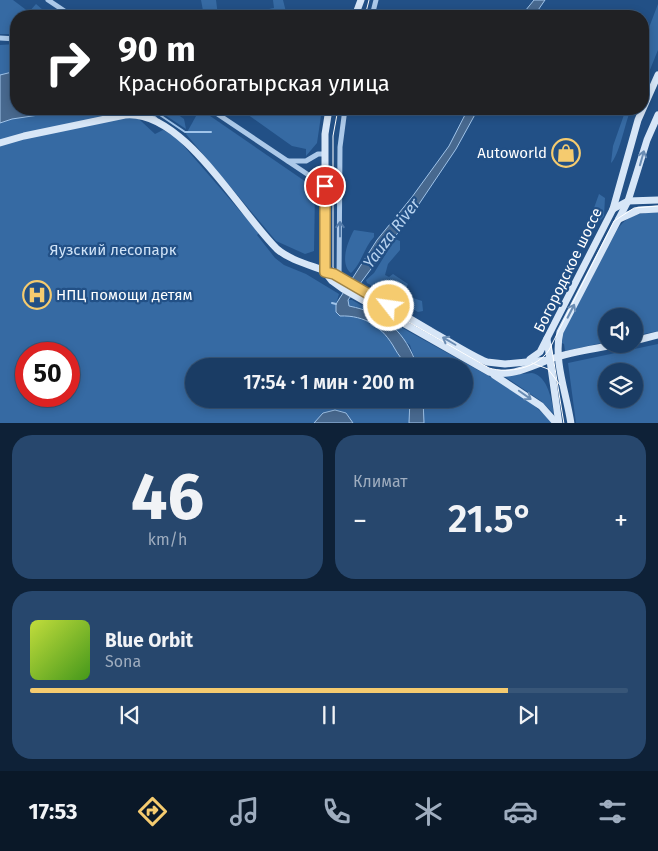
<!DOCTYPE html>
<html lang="ru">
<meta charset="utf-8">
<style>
body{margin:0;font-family:"Fira Sans",sans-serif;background:#27476d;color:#f1f3f6;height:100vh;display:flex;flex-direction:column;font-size:19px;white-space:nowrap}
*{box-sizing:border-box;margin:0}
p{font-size:16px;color:#9fadbf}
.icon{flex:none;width:28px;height:28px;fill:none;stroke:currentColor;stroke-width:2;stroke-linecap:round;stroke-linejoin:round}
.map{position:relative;height:423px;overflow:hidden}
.drawer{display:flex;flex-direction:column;gap:12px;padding:12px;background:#0e2137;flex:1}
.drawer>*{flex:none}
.top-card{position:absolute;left:10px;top:10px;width:639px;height:105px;border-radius:20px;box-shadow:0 2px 8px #0003,0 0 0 1px #385678;background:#202124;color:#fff;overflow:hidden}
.fabs{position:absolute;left:598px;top:308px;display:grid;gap:10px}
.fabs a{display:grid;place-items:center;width:45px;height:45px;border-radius:50%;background:#1a3c64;box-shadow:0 2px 8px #0003,0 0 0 1px #385678;font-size:25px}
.speed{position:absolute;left:15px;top:342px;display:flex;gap:10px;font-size:25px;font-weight:700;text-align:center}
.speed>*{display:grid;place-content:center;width:65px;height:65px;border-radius:50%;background:#1a3c64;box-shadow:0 2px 8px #0003,0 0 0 1px #385678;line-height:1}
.speed .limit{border:8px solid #d22;background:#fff;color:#111}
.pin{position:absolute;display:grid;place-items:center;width:42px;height:42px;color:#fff;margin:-21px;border:2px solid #fff;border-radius:50%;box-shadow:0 1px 5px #0007}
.me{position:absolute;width:55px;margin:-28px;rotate:300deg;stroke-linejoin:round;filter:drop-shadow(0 0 4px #0008)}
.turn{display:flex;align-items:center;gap:18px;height:105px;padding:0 25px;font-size:22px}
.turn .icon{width:65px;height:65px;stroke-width:2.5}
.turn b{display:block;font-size:35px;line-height:42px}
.big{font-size:38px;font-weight:600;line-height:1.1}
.drawer .card{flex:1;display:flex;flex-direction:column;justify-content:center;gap:8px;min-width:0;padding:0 18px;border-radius:20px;background:#27476d}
.drawer .dial{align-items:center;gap:0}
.dial b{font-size:65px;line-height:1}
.song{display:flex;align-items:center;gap:15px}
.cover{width:60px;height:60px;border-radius:8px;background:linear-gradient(135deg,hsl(70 70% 55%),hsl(100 70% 35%))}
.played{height:5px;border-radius:2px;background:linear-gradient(90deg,#f5cb6f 80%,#385678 80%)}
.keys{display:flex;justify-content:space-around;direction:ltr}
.heat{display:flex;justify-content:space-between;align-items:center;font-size:28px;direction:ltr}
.drawer .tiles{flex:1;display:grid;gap:12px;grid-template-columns:1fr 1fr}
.card:last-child{grid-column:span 2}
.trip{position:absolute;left:185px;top:358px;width:288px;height:50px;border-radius:25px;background:#1a3c64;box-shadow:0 2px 8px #0003,0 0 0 1px #385678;font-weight:600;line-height:50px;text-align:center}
.tabs{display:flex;height:80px;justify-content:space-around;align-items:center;background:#0a1828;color:#9fadbf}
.tabs .icon{width:35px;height:35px}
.tabs .active{color:#f5cb6f}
.tabs b{font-size:22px;color:#f1f3f6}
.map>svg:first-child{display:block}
</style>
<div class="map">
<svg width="658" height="424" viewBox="0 0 658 424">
<rect width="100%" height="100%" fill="#225086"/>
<g fill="#366aa3" fill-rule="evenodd">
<path d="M0 0H13L29 12 36 4 50 16H16V34H0Z"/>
<path d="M201 0H216L218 16H204Z"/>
<path d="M273 0H283L287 16H260L259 11 274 8Z"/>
<path d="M658 4V50L643 87V71L650 52 645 38Z"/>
<path d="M16 44V109H128L155 134 163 130 176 137 259 233 257 235 275 258 284 265 306 274 339 294 336 304 340 316C368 315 382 326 395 349 399 355 403 359 405 366H194V399H410L409 423H0V45ZM26 354H69V396H26Z"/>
<path d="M156 109H170L184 119 186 129Z"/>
<path d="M200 109 312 186 315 192 314 251 305 254 276 241 186 134Z"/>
<path d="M245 109H322L317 143 306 156V149L292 146 247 114Z"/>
<path d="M626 109H631C625 123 619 156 611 163L613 146Z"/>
<path d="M599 194 605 198 604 216 595 227 590 228 589 222Z"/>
<path d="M658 212V331L634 336V316H606V342L565 351 564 344 562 343 563 332 617 230C628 214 640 213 658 212Z"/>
<path d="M354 230 374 233V237C364 247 362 263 351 273 339 263 348 241 354 230Z"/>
<path d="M395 239 400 241V250L388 264 385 275 389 277 393 274 408 284 405 291 413 298 422 301 423 311 418 312 367 283 366 280 374 273Z"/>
<path d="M348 300H352L494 379 531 403 554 423H424L423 399H464V366H417L410 345 365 310 349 306Z"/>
<path d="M658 344V423H576L568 363ZM606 371H634V399H606Z"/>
<path d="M532 373C548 376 552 401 554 414L541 401 504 376Z"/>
</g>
<g fill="#48698f" stroke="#a0c4ea">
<path d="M534 0H545L534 16H521Z"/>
<path d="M16 71V109H79L12 119 0 123V75Z"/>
<path d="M468 109H478L456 149 417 207 348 300 349 306C385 313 406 333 417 366H405C403 359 398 355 395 349 383 327 365 315 340 316L336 312V304L377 240 412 197 449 146Z"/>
<path d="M410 399H423L424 423H409Z"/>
<path d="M335 410 346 413 353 423H314L323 413Z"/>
</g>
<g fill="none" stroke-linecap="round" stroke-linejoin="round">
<g stroke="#a0c4ea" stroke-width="2">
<path d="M151 109 185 132H211"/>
<path d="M332 303 336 304"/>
</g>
<g stroke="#acc9e9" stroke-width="5">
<path d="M48 0 72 16"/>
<path d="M372 16 376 0"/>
<path d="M0 38 16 39"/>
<path d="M141 109 155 119"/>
<path d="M210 109 325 186"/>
<path d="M288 161H306L318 154H325"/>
<path d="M339 280 340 147 345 109"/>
</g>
<g stroke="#d7e6f7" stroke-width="7">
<path d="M355 16 361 0"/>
<path d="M0 143 24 136 125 115C183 109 239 212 277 249 293 263 321 267 339 277 370 295 400 313 431 331 449 341 468 354 487 362L505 364 548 360"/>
<path d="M613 209 638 120 658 75"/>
<path d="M619 219 639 210 658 209"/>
<path d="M325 272 332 281 343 289 489 372C514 378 534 364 557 357 577 351 598 348 619 344"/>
<path d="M325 272V134L329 109"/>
<path d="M547 339 559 424"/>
<path d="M634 341 658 335"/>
<path d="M530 359 540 352 613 209 628 201 658 200"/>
<path d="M494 375 541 406 557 424"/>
<path d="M571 424C567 395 553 360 560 332L628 201 647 140 658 115"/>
</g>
<g stroke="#fff" stroke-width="1">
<path d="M365 16 369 0"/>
<path d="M338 109 333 136V267L337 281 489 368C509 374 537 368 549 350L614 221 634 208 658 206"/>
<path d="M551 344 564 424"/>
<path d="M532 363 548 369 560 385"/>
</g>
</g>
<defs><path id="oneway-shaft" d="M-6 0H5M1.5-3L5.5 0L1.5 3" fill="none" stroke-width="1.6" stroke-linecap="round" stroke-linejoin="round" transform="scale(1.25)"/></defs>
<g stroke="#6a8cb3">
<use href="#oneway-shaft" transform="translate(642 158) rotate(-74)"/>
<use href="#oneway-shaft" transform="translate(571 311) rotate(-63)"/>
<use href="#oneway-shaft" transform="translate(449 341) rotate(-150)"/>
<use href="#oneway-shaft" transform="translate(525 395) rotate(35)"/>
</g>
<use stroke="#527aa9" href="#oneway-shaft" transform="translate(340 229) rotate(-90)"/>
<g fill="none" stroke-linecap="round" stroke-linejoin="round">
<defs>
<path id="route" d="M325 186V272L334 274 389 306"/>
</defs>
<use href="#route" stroke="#9f8448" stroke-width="12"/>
<use href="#route" stroke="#f5cb6f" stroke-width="9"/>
</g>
<defs>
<symbol id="shop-ring" viewBox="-11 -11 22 22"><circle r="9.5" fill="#225086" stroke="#f5cb6f" stroke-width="1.5"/><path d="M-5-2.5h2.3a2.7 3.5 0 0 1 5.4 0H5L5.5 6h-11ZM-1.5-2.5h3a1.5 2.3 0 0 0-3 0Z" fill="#f5cb6f"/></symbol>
<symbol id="hospital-ring" viewBox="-11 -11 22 22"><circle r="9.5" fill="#225086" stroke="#f5cb6f" stroke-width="1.5"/><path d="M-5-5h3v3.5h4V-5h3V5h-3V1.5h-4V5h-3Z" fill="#f5cb6f"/></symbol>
</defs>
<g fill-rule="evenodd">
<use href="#shop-ring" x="550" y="137" width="32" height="32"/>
<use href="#hospital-ring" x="21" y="279" width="32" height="32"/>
</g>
<g text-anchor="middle" stroke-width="4.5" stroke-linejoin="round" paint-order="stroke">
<g font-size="15" fill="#fff" stroke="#225086" text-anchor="end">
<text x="547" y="158">Autoworld</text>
<text x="56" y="300" text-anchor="start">НПЦ помощи детям</text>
</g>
<g font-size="15" fill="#d0e3f7" stroke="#225086">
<text x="113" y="255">Яузский лесопарк</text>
</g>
<g font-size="15" fill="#fff" stroke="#225086">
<text transform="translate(568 270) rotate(-64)" y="5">Богородское шоссе</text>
</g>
<g font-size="16" font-style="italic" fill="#b8d3f0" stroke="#225086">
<text transform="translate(391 233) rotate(-53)" y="6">Yauza River</text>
</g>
</g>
</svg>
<div class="fabs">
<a><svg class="icon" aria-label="sound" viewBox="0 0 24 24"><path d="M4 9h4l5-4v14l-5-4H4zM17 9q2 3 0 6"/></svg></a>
<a><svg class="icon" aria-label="layers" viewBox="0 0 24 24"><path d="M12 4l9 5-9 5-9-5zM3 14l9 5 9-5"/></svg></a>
</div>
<div class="speed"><div class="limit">50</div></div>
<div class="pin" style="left:325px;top:186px;background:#d93025"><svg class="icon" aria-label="arrive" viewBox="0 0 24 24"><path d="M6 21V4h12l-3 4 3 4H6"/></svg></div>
<svg class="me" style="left:389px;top:306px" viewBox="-20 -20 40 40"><circle r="17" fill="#f5cb6f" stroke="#fff" stroke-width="3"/><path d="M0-11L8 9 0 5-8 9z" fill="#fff"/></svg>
<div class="trip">17:54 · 1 мин · 200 m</div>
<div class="top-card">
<div class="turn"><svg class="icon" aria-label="right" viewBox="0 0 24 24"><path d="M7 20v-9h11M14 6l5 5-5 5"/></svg><div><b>90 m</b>Краснобогатырская улица</div></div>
</div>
</div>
<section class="drawer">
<div class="tiles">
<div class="card dial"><b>46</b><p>km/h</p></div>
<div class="card"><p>Климат</p>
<div class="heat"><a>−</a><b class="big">21.5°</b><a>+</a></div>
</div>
<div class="card">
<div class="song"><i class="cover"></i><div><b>Blue Orbit</b><p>Sona</p></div></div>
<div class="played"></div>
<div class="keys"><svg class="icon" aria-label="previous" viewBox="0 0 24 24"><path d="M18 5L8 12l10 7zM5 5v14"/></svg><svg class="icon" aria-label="pause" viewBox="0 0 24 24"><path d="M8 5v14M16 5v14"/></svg><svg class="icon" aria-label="next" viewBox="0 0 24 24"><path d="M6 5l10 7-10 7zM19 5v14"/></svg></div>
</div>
</div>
</section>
<nav class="tabs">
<b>17:53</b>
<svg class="icon active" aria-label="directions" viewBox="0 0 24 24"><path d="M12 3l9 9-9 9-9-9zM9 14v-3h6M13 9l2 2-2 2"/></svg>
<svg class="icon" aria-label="music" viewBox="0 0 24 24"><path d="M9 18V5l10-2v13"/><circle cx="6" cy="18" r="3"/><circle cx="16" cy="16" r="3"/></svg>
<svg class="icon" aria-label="phone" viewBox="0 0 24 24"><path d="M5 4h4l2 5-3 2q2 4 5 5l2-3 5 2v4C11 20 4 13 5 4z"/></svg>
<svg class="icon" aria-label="climate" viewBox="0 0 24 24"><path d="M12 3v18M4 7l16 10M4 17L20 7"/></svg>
<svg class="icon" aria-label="car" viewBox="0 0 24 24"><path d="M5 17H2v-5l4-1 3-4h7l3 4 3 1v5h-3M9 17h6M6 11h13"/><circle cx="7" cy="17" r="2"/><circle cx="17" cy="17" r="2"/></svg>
<svg class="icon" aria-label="filters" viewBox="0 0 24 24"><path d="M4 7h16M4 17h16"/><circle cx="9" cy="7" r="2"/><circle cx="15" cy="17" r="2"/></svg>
</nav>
